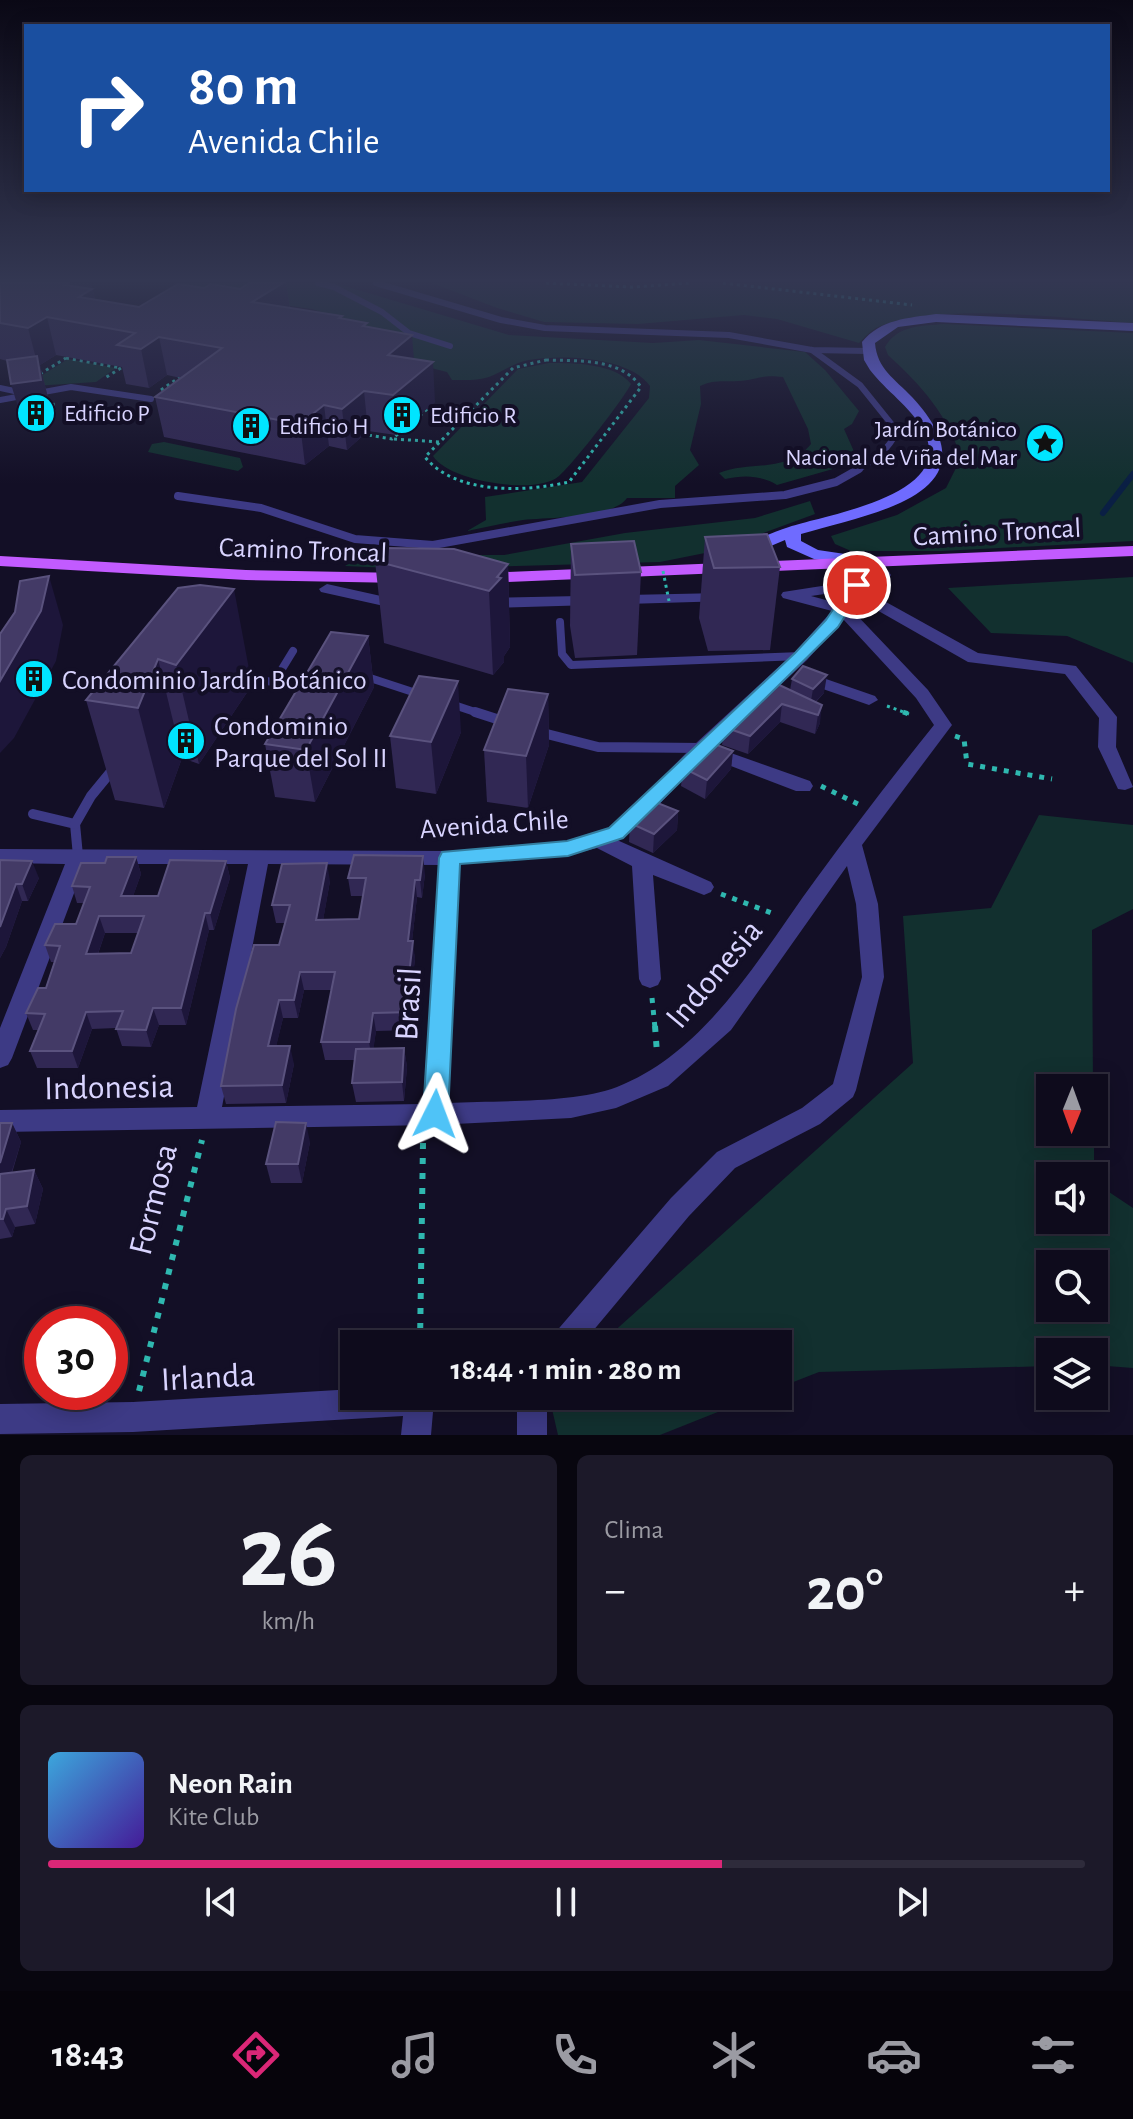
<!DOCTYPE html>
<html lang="es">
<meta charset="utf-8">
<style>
body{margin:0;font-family:"Alegreya Sans",sans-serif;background:#1c1929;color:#f1f3f6;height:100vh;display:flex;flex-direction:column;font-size:30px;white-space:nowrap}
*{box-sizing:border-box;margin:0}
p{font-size:26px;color:#9b9ba3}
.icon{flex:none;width:44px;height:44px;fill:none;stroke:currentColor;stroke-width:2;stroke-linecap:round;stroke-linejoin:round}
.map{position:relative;height:1435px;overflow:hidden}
.drawer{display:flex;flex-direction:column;gap:20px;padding:20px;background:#08060f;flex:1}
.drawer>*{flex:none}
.banner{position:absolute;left:24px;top:24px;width:1086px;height:168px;border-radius:0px;box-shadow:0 4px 20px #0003,0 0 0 2px #2e2b3b;background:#1a4fa0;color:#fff;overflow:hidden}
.needle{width:52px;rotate:181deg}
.controls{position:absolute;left:1036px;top:1074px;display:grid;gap:16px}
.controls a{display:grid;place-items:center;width:72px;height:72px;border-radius:0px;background:#0e0b1c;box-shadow:0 4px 20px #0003,0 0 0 2px #2e2b3b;font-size:40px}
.speed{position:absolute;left:24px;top:1306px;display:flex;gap:16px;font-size:40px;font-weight:700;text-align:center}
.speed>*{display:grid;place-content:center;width:104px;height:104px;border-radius:50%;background:#0e0b1c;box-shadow:0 4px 20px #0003,0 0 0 2px #2e2b3b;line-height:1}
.speed .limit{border:12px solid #d22;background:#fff;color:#111}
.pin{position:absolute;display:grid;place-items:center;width:68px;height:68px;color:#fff;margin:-34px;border:4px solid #fff;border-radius:50%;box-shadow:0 2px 8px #0007}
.me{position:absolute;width:88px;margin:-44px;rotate:3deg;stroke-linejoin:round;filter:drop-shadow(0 0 6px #0008)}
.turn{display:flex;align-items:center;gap:28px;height:168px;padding:0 32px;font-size:36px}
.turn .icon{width:104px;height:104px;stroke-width:2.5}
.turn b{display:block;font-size:56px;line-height:68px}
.big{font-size:60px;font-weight:700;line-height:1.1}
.drawer .card{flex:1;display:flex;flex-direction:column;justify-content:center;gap:12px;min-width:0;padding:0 28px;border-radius:12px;background:#1c1929}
.drawer .dial{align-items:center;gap:0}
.dial b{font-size:104px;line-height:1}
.song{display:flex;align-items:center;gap:24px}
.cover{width:96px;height:96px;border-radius:12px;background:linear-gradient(135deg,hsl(200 70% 55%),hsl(260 70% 35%))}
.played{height:8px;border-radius:4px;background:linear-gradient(90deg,#db2777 65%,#2e2b3b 65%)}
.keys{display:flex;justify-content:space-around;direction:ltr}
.heat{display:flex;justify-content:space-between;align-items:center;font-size:44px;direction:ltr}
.drawer .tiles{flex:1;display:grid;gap:20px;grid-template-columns:1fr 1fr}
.card:last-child{grid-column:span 2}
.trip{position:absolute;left:340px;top:1330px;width:452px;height:80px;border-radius:0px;background:#0e0b1c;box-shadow:0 4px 20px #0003,0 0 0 2px #2e2b3b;font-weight:700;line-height:80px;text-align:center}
.tabs{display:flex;height:128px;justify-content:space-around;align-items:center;background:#06040b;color:#9b9ba3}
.tabs .icon{width:56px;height:56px}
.tabs .current{color:#db2777}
.tabs b{font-size:36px;color:#f1f3f6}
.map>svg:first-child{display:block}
</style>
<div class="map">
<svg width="1133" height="1435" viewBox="0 0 1133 1435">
<rect width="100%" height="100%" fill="#130f26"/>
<g fill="#12302f" fill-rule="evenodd">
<path d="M180 283H335L509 335 653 343 699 340 805 352 825 370 859 411 852 424 844 429 856 456 840 467 777 485C760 475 744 475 725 479L719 473C751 460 786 474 811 444L808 429 783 377C760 374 758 380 738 381 724 382 714 379 700 386L701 404 690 450 699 465 675 486V498H627C612 519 549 517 523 520 504 523 486 527 467 531L486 520 485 497 582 482 649 398 650 386C630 357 562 354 529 360 515 362 502 372 489 377 477 381 465 380 452 380L447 372 407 362 344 320 312 309 177 290Z"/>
<path d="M432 283H1133V323C1068 319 935 301 878 327 871 330 865 337 859 343L777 319 744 315 638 324 544 322 497 308Z"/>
<path d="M944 324 1133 333V541L942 551H851L835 544 831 536 897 515 946 488 961 458C948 415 921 385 888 355L885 347C897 325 922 326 944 324Z"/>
<path d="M68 359 116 368 96 382 34 386 28 384Z"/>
<path d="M549 363C573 363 615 363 631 384 622 401 574 463 559 476 537 496 448 481 433 456L518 369Z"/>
<path d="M164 442 240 458 243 467 238 471 148 452 152 444Z"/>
<path d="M810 501 815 514 715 551 660 562 415 569 345 566 371 548 454 555H504L625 533 755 518Z"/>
<path d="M1133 577V663L1067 636 991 633 948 588Z"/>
<path d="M1039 815 1133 825V909L1092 930 1093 1088H1050V1132H1094V1182L1133 1208V1368L1094 1365V1352H1050V1366L819 1372 778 1388V1344H600L913 1063 903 916 991 908ZM1050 1176H1094V1220H1050ZM1050 1264H1094V1308H1050Z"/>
<path d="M549 1396H758L660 1435H558Z"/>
</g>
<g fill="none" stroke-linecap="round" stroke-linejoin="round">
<path stroke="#0a1f44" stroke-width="6" d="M1103 513 1133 474"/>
<g stroke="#2fb8b0" stroke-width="3" stroke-dasharray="3 4" stroke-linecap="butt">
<path d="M546 283 632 287 689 283"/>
<path d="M723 283 912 305"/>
<path d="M66 358 121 368 105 378"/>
<path d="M546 360C578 361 621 358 641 387L569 482C525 492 456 495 425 457L513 368Z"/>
<path d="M40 374 66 358"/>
<path d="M161 390 180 377"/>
<path d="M53 403 55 417"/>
<path d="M409 425 433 404"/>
<path d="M362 434 392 439 399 433"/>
<path d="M394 439 440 442"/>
<path d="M887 706 909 714"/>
</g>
<g stroke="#2fb8b0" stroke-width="5" stroke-dasharray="5 7" stroke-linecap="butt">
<path d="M903 712 912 715"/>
<path d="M955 736 964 739 967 764 1052 779"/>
<path d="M821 786 860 805"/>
<path d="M721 894 777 915"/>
<path d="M652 998 655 1028"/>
</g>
<g stroke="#2fb8b0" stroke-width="6" stroke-dasharray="6 9" stroke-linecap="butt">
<path d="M655 1026 657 1053"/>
<path d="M420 1344 423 1142 426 1135"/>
<path d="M139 1391 202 1140"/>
</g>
<g stroke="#3d3a85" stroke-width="6">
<path d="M318 283 334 287 382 312 409 333 450 346"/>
<path d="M376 283 501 320 545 328 729 335 812 350 868 351"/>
<path d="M812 350 860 385 897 431C889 450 873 461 855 471"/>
<path d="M0 388 19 392"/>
<path d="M0 400 71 387 151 399"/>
</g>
<g stroke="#3d3a85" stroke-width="8">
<path d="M178 496 261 508 355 539 433 545 660 504 785 495 836 482 859 469"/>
<path d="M560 622 562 654 571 665 801 656"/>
<path d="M364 676 422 695"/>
<path d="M241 678 274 682 293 651"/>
<path d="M448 703 481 714"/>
</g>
<g stroke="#3d3a85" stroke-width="10">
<path d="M475 712 506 722"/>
<path d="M539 732 598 747 702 748"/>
<path d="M33 814 75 824 78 856"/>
<path d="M75 824 91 796 114 768"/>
</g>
<g fill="#3d3a85" fill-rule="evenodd">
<path d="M883 570 889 572 891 575 889 578 863 588 858 596 886 602 978 653 1076 666 1117 717 1116 747 1133 787 1125 790 1118 789 1098 747 1099 718 1065 674 968 662 875 609 852 604 850 608 928 690 952 725 862 845 878 904 884 977 856 1090 853 1097 820 1124 735 1168 689 1216 582 1344H550L554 1334 671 1198 717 1152 802 1108 833 1084 862 977 856 904 847 866 731 1030 668 1086 616 1108 571 1118 435 1125 0 1132V1110L197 1107 248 864H85L12 1058 8 1065 0 1068V1028L65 864 0 863V849L450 851 568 841 594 834 609 828 636 804 695 744 795 652 832 611 783 598 781 595 783 592 854 581ZM845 591 837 603 811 596ZM843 619 916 698 934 725C893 776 854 827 816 879 760 955 708 1051 617 1087 572 1104 497 1100 448 1103L460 864 568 855 597 848 632 866 639 979 642 985 650 988 658 985 661 979 653 875 704 895 711 892 714 887 711 882 617 840 650 814 705 756 796 791H810L813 786 810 781 714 747 807 660ZM268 864 439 865 423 1104 222 1107Z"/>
<path d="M327 584 408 602 410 605 402 610 321 592 319 589Z"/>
<path d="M722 593 730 598 728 601 488 608 480 603 488 598Z"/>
<path d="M803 671 875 696 878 700 869 705 797 680 794 676Z"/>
<path d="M354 1389V1396H452L447 1406 433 1412 431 1435H401L403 1416 133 1432 0 1434V1404L133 1402Z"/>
<rect x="517" y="1396" width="30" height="39"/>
</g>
<path fill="#6f6bff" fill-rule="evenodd" d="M936 314 1133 323V331L936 322 898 327 875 343C877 369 895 379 912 397 1001 493 873 513 801 534V541L818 550 872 558 875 562 872 566 814 559 787 547 785 540 750 555H738L736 551 738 547C755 541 772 532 789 527 828 514 959 495 923 430 910 406 886 391 870 370L864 360 862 342C881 319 908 318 936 314Z"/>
<g fill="#c25bff" fill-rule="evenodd">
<path d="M1133 546V556L482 583 473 578 482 573Z"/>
<path d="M0 556 246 570 402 573 411 578 402 583 246 580 0 566Z"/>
</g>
<path stroke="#2fb8b0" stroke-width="3" stroke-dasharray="3 4" stroke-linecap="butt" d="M663 571 669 601"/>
</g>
<g fill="#312854" fill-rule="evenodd">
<path d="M0 283H91L95 299 139 307 204 288 240 289 249 283H286L290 308 342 316V319L368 327 414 359 435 402 396 435 368 431 347 450 329 446 305 465 164 437 155 397 181 378 167 375 149 388 126 384 122 367 56 355 40 365 48 398 53 423 24 427 7 361 0 359Z"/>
<path d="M705 537 780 567 770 650 708 651 699 618Z"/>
<path d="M571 544 641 572 637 655 575 658 570 626Z"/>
<path d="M375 561 508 564 510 647 504 656V662L493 675 384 643Z"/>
<path d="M178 588 252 685 199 764 182 758 164 808 115 800 86 700Z"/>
<path d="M368 636 374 687 315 802 275 797 265 744Z"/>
<path d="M792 679 824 693 816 702 820 723 815 734 780 722 748 754 722 745 724 727 790 690Z"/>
<path d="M548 694 549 745 528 808 487 802 484 750Z"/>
<path d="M461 732 436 794 396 788 390 736Z"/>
<path d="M733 751 731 769 705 799 681 786 683 768Z"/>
<path d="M678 811 677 830 653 853 629 842 630 823Z"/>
<path d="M136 857 141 874 133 896H158L226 861 230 878 214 930H209L186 1025H159L151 1047 122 1046 116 1028 92 1029 78 1068H37L30 1051 39 1030H33L26 1013 46 988 54 962H51L45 945 76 924 84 903H77L72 886 105 863ZM105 933H138L131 953 98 954Z"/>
<path d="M0 860 39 878 28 901H22L6 947 0 958Z"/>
<path d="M425 874 422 898 417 897 412 941 415 959 411 991H415L417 1009 415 1030 376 1031 373 1049 404 1048 407 1067 404 1101 356 1102 352 1083 355 1060H325L321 1042 331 990H304L298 1018H283L276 1046 294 1064 286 1103 226 1104 221 1086 279 945 285 923H276L272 905 330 881 323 920 359 919 363 896H351L348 878Z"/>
<path d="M0 1123H12L21 1142 12 1173 34 1170 43 1189 35 1224 15 1227 12 1237 0 1239Z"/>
<path d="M310 1142 302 1183H271L266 1164Z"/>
</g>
<g fill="#1d163a">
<path d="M60 283H91L101 326Z"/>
<path d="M283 283H286L291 317 252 302Z"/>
<path d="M47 317 56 355 40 365 48 398 53 423 24 427 11 384 38 366 28 328Z"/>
<path d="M412 335 415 373 388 355Z"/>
<path d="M159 337 167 375 149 388 141 349Z"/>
<path d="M433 362 435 402 396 435 393 395Z"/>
<path d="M364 391 368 431 347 450 342 409Z"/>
<path d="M324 405 329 446 305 465 300 424Z"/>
<path d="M508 564 510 647 504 656V662L493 675 489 591 497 577Z"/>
<path d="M49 576 63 625 56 661 14 738 0 753V681Z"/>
<path d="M234 589 252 685 199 764 176 665Z"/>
<path d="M368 636 374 687 315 802 306 750Z"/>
<path d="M158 659 182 758 164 808 138 708Z"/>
<path d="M827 675 824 693 810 707 813 689Z"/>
<path d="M458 681 461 732 436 794 431 742Z"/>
<path d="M548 694 549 745 528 808 526 756Z"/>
<path d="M782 704 780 722 748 754 750 736Z"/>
<path d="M822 705 820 723 815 734 818 715Z"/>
<path d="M733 751 731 769 705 799 707 780Z"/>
<path d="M678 811 677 830 653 853 654 834Z"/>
<path d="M423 856 425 874 422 898 420 880Z"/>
<path d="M136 857 141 874 127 913 121 896Z"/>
<path d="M32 861 39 878 28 901 22 884Z"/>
<path d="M226 861 230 878 214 930 210 913Z"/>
<path d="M327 863 330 881 320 938 316 920Z"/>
<path d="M415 880 417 897 410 959 408 941Z"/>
<path d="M16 884 22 901 6 947 0 958V927Z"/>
<path d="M205 913 209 930 186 1025 181 1008Z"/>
<path d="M99 916 105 933 92 971 86 954Z"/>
<path d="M413 941 415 959 409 1009 407 991Z"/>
<path d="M300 972 304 990 298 1018 294 1000Z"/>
<path d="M415 991 417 1009 415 1030 413 1012Z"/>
<path d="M279 1000 283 1018 272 1064 268 1046Z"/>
<path d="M153 1008 159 1025 151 1047 146 1030Z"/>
<path d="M86 1012 92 1029 78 1068 72 1051Z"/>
<path d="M373 1013 376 1031 372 1060 369 1042Z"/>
<path d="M290 1046 294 1064 286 1103 282 1085Z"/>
<path d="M404 1048 407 1067 404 1101 402 1082Z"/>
<path d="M12 1123 21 1142 5 1193 0 1182V1163Z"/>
<path d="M306 1123 310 1142 302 1183 298 1164Z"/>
<path d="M34 1170 43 1189 35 1224 27 1206Z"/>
<path d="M6 1209 15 1227 12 1237 3 1219Z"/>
</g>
<g fill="#433a66" stroke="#5a527e" stroke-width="2" fill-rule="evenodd">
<path d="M0 283H70L65 285 92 289 79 297 139 307 178 284 204 288 211 284 240 289 249 283H283L252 302 342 316 339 318 367 323 363 326 412 335 388 355 433 362 393 395 364 391 342 409 324 405 300 424 155 397 222 348 159 337 141 349 117 345 135 333 47 317 28 328 0 323Z"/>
<path d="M37 356 41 380 11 384 7 360Z"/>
<path d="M767 534 780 567 714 568 705 537Z"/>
<path d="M634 541 641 572 575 575 571 544Z"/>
<path d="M386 548 454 549 508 564 497 577 501 578 489 591 375 561Z"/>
<path d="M49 576 41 611 0 681V634L15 612 20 581Z"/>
<path d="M200 585 234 589 176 665 158 659 138 708 86 700 178 588Z"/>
<path d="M331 632 368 636 306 750 265 744Z"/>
<path d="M803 666 827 675 813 689 792 679Z"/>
<path d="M419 676 458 681 431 742 390 736Z"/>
<path d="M773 682 822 705 818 715 782 704 750 736 724 727Z"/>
<path d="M508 689 548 694 526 756 484 750Z"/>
<path d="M709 742 733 751 707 780 683 768Z"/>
<path d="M655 802 678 811 654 834 630 823Z"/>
<path d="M354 855 423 856 420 880H415L408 941H413L407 991H415L413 1012 373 1013 369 1042H321L335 972H300L294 1000H279L268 1046H290L282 1085 221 1086 236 1009 254 945H279L290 905H272L282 864 327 863 316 920 359 919 366 878H348Z"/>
<path d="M107 857H136L121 896H158L170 860 226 861 210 913H205L181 1008H153L146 1030 116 1029 123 1011 86 1012 72 1051H30L45 1014 26 1013 38 988H46L60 946 45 945 55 924H76L90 887 72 886 81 863H105ZM99 916H144L131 953 86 954Z"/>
<path d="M0 860 32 861 22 884H16L0 927Z"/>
<path d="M404 1048 402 1082 352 1083 356 1049Z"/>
<path d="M276 1122 306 1123 298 1164H266Z"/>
<path d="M0 1123H12L0 1163Z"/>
<path d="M34 1170 27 1206 6 1209 3 1219H0V1174Z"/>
</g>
<linearGradient id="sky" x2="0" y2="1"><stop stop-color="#0a0815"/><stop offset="0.58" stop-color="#333752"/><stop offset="1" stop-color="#333752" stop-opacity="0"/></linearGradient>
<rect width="1133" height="484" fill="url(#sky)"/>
<path fill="#4fc3f7" stroke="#337fa1" stroke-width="2" d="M857 580 865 585 838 627 623 838 568 856 460 864 448 1114 444 1122 435 1125 426 1122 423 1114 439 858 442 852 567 841 609 828 795 653 826 620 852 581Z"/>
<defs>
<symbol id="building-disc" viewBox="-11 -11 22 22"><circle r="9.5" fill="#00e5ff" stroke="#130f26"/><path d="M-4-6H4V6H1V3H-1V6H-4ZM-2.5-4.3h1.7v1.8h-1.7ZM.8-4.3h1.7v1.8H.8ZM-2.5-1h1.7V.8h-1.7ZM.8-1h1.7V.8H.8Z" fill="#111"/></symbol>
<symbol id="sight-disc" viewBox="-11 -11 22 22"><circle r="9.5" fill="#00e5ff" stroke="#130f26"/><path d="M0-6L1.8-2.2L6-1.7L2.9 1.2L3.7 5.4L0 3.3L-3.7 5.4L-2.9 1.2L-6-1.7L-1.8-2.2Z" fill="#111"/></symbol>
</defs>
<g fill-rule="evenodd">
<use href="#building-disc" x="14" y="391" width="44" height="44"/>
<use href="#building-disc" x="380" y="393" width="44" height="44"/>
<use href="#building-disc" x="229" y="404" width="44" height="44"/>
<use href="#sight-disc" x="1023" y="421" width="44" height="44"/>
<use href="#building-disc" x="12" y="657" width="44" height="44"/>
<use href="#building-disc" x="164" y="719" width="44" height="44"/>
</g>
<g text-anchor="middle" stroke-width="8" stroke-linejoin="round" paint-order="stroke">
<g font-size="24" fill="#d9d4ff" stroke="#130f26" text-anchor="start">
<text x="64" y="421">Edificio P</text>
<text x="430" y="423">Edificio R</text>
<text x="279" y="434">Edificio H</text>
<text x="1017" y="437" text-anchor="end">Jardín Botánico<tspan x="1017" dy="28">Nacional de Viña del Mar</tspan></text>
</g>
<g font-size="28" fill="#d9d4ff" stroke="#130f26">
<text transform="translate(997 531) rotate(-3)" y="10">Camino Troncal</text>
<text transform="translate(303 549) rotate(2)" y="10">Camino Troncal</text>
<text transform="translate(494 823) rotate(-4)" y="10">Avenida Chile</text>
</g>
<g font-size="28" fill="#d9d4ff" stroke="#130f26" text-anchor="start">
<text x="62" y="689">Condominio Jardín Botánico</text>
<text x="214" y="735">Condominio<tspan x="214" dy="32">Parque del Sol II</tspan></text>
</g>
<g font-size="34" fill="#d9d4ff" stroke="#130f26">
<text transform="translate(713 973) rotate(-50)" y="12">Indonesia</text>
<text transform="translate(407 1004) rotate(-87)" y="12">Brasil</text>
<text transform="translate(109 1086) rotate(-1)" y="12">Indonesia</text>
<text transform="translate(152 1199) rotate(-76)" y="12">Formosa</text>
<text transform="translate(208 1376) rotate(-3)" y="12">Irlanda</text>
</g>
</g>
</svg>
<div class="controls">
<a><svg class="needle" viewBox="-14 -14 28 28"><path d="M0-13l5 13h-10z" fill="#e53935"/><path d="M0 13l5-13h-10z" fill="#9b9ba3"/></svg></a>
<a><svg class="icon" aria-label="sound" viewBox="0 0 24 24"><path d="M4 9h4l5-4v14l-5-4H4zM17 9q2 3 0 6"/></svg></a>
<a><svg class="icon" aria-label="search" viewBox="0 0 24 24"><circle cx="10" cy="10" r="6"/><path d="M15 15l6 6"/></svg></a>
<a><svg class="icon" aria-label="layers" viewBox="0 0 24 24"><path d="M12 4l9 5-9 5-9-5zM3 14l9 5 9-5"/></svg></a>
</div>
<div class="speed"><div class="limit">30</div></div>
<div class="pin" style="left:857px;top:585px;background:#d93025"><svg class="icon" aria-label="arrive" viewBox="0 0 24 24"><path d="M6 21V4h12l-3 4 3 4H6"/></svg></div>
<svg class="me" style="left:435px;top:1114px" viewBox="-20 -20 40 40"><path d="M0-17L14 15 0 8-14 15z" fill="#4fc3f7" stroke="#fff" stroke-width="4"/></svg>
<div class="trip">18:44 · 1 min · 280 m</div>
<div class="banner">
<div class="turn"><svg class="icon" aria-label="right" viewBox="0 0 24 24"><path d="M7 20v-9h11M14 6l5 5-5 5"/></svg><div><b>80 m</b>Avenida Chile</div></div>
</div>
</div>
<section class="drawer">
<div class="tiles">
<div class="card dial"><b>26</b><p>km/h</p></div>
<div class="card"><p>Clima</p>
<div class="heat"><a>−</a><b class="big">20°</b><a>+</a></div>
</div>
<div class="card">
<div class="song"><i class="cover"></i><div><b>Neon Rain</b><p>Kite Club</p></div></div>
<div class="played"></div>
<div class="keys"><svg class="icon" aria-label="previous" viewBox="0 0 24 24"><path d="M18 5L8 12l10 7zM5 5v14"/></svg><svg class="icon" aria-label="pause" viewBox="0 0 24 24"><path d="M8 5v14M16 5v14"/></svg><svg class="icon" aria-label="next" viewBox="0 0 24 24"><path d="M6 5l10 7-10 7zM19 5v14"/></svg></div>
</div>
</div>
</section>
<nav class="tabs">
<b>18:43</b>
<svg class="icon current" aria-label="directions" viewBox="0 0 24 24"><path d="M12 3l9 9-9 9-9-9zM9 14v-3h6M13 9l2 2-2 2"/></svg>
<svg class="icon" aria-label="music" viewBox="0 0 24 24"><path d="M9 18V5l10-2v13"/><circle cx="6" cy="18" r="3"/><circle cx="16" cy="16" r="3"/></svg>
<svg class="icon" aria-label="phone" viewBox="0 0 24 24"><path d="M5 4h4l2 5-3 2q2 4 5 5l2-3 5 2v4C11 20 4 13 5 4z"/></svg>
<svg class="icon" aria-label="climate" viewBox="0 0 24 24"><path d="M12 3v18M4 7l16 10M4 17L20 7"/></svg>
<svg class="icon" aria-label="car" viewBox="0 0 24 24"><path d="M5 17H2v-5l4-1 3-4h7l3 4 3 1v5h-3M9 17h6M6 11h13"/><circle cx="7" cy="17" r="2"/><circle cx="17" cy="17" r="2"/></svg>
<svg class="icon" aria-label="filters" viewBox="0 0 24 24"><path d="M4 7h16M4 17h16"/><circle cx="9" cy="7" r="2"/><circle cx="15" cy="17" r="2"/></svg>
</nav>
